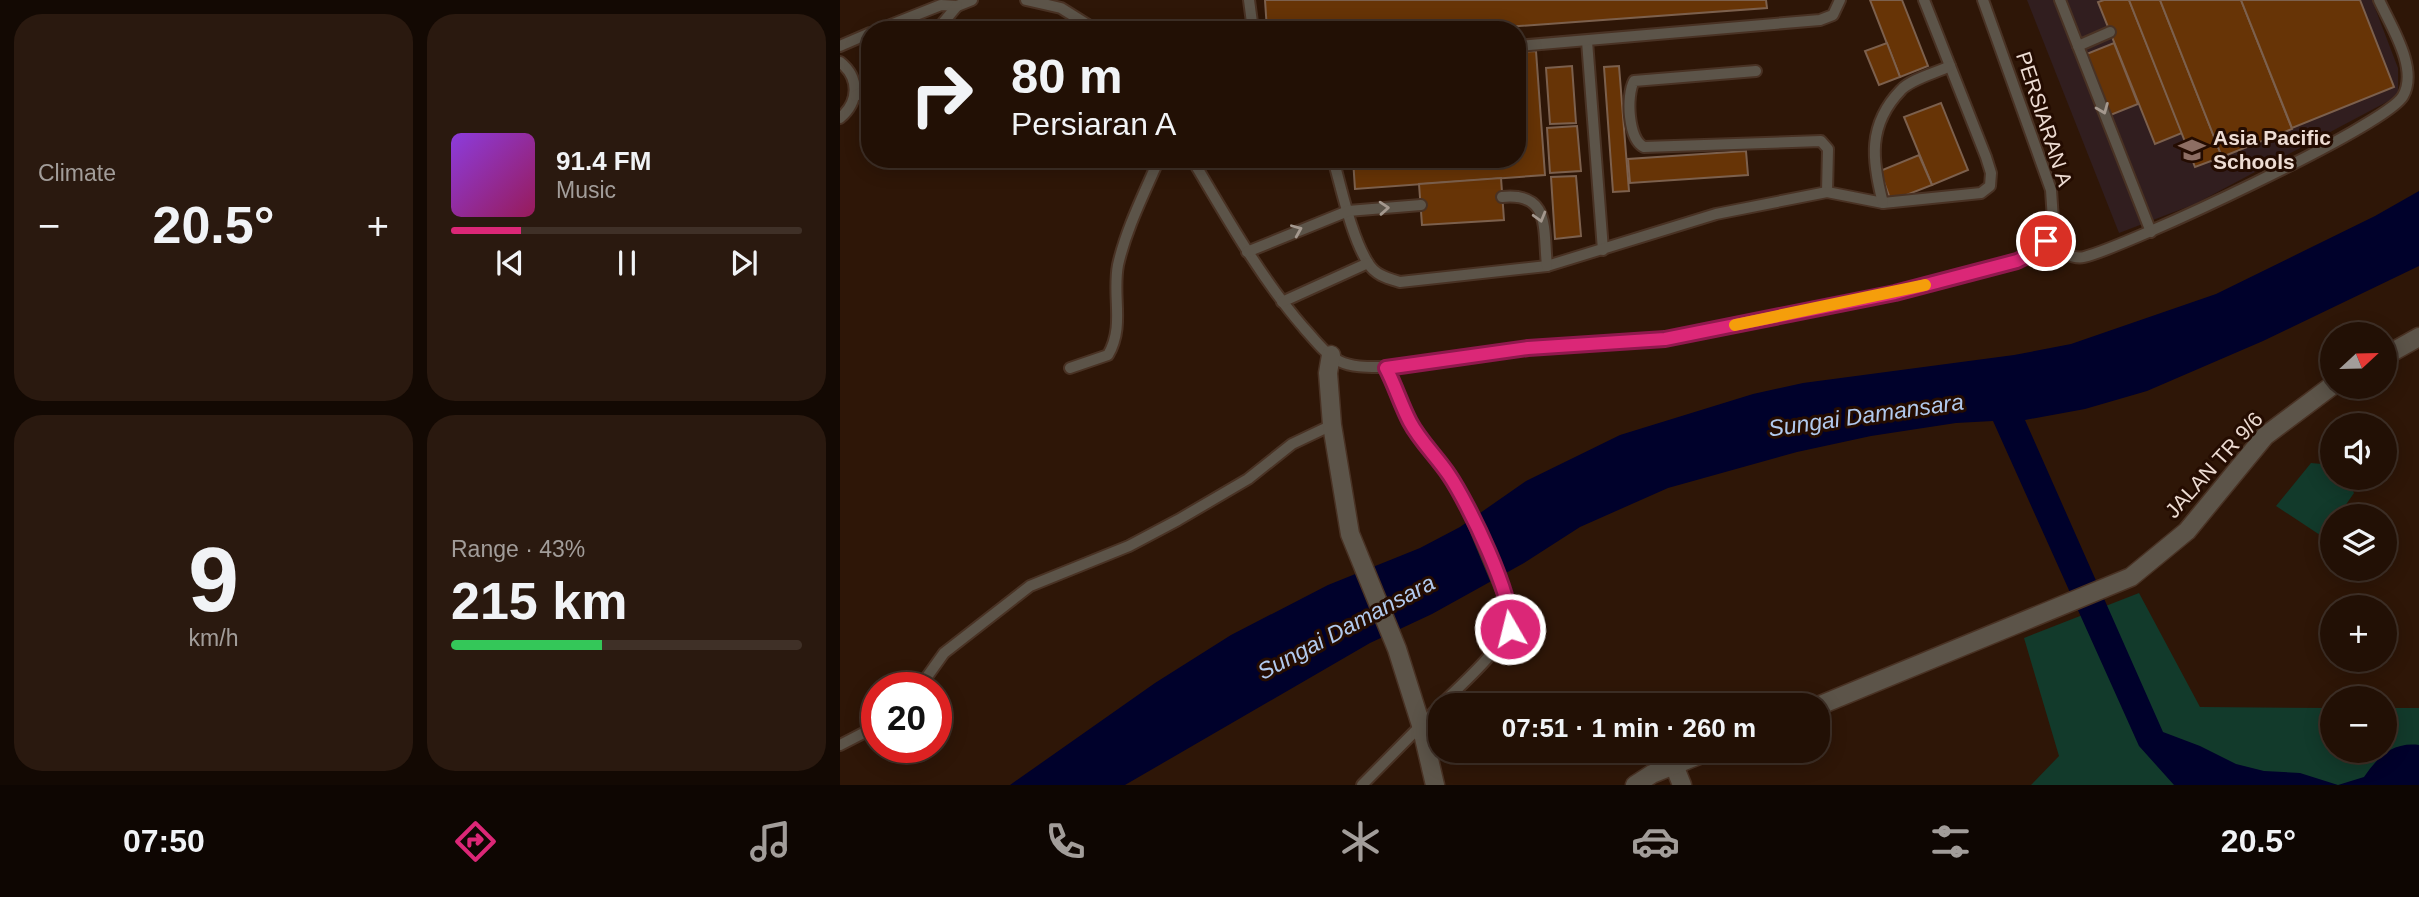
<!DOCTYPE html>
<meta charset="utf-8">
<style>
body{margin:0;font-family:Arial,sans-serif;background:#2a190f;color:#f1f3f6;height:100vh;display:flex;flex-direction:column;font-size:26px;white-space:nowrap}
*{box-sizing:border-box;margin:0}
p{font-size:23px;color:#a29d9a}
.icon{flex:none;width:38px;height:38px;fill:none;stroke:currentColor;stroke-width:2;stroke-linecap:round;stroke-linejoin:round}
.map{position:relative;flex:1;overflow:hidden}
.panel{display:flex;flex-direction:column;gap:14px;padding:14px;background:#130903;width:840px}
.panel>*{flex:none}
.hud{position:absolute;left:21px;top:21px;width:665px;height:147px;border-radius:28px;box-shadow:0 4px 18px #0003,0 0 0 2px #3f3027;background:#221005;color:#f1f3f6;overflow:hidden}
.needle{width:46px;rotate:68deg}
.tools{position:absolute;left:1480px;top:322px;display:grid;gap:14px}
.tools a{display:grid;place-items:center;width:77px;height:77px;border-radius:50%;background:#221005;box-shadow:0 4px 18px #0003,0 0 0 2px #3f3027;font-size:35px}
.speed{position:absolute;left:21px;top:672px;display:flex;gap:14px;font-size:35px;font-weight:700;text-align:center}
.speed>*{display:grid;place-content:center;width:91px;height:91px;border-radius:50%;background:#221005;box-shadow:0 4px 18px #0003,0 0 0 2px #3f3027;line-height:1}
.speed .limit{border:10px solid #d22;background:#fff;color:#111}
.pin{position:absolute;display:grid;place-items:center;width:60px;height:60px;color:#fff;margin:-30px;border:4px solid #fff;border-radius:50%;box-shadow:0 2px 7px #0007}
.me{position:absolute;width:77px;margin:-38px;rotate:352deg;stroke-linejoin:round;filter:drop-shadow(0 0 5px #0008)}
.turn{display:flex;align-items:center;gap:24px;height:147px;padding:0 35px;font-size:32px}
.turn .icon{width:91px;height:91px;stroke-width:2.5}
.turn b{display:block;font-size:49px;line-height:60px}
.big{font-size:52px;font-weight:600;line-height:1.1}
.panel .tile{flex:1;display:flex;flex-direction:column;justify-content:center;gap:10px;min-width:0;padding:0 24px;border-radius:28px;background:#2a190f}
.panel .dial{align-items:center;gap:0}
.dial b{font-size:91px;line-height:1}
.song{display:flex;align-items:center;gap:21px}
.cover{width:84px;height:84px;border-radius:10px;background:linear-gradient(135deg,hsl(270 70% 55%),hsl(330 70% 35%))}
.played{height:7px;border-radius:4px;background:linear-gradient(90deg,#db2777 20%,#3f3027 20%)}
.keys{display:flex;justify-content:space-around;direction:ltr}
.heat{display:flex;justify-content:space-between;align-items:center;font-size:38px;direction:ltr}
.charge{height:10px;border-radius:5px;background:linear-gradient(90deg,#34c759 43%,#3f3027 0)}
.panel .tiles{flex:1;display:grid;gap:14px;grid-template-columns:repeat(2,1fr)}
.trip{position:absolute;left:588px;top:693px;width:402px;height:70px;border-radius:28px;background:#221005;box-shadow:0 4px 18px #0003,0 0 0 2px #3f3027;font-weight:600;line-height:70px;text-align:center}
.menu{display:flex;height:112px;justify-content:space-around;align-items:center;background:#0e0602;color:#a29d9a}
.menu .icon{width:49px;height:49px}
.menu .selected{color:#db2777}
.menu b{font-size:32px;color:#f1f3f6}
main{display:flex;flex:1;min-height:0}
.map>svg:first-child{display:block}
</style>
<main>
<section class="panel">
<div class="tiles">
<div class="tile"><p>Climate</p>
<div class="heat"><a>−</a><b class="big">20.5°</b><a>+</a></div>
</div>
<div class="tile">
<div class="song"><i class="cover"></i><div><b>91.4 FM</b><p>Music</p></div></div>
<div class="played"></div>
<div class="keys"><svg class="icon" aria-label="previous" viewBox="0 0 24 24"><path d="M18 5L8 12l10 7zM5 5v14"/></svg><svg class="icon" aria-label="pause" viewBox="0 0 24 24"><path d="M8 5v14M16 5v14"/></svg><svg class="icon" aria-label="next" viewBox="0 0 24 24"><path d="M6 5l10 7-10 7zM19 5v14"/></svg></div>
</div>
<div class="tile dial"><b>9</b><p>km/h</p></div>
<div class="tile"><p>Range · 43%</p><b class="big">215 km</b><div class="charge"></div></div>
</div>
</section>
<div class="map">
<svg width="1579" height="785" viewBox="0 0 1579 785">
<rect width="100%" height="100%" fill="#2e1607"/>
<path fill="#311e1f" d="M1187 0H1532L1558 68V96L1355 204 1279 233Z"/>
<g fill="#123a2b">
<path d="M1471 463 1493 465V478H1506L1514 493 1498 516H1493V524L1483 537 1436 506Z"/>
<path d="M1299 593 1360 707 1493 708V751H1545V708H1579V785H1191L1219 756 1184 638Z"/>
</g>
<path fill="#00012b" d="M1579 191V266L1423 341 1307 391 1245 409 1185 420 1323 732 1360 746 1396 764 1424 771 1460 773 1498 785 1524 777C1538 757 1552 742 1579 745V785H1334L1299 746 1153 421 1116 423 1031 436 957 452 828 488 740 527 684 563 592 614 530 643 285 785H170L315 683 391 635 488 585 580 548 620 527 686 481 780 435 913 394 963 383 1174 355 1231 344 1376 294 1535 216Z"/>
<g fill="#673406" stroke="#7c604d" stroke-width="2">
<path d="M425 0H926L927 8 624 30H427Z"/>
<path d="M1030 0H1062L1088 66 1060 77Z"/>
<path d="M1264 0H1289L1342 133 1315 144 1258 2Z"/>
<path d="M1289 0H1320L1382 157 1355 167Z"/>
<path d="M1320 0H1401L1452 129 1382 157Z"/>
<path d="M1401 0H1520L1554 87 1452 128Z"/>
<path d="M1047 43 1060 77 1039 85 1025 51Z"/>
<path d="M1274 43 1298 104 1268 116 1244 55Z"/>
<path d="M696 51 705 175 515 189 513 159H677V52Z"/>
<path d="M732 66 736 123 710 124 706 68Z"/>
<path d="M779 66 789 191 773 192 764 67Z"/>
<path d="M1101 103 1128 170 1092 185 1064 117Z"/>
<path d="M737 126 741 171 710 173 707 128Z"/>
<path d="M906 151 908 175 790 183 788 159Z"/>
<path d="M1079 155 1092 185 1051 201 1040 171Z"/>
<path d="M736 176 741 236 715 239 711 177Z"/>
<path d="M661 178 664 220 582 225 579 184Z"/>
</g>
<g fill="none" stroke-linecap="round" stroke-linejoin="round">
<defs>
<g id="lane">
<path d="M186 0 221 8 256 30"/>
<path d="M409 0 413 30"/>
<path d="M1220 0 1311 232"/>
<path d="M38 30 101 5 117 6 132 0"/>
<path d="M97 30 117 6"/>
<path d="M747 41 763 250"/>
<path d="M0 46 30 33"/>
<path d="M677 46 980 20 993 15 1000 0"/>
<path d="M1238 46 1270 32"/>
<path d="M0 62C20 78 19 102 0 118"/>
<path d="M916 71 794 81C786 96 788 139 804 147L981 141 988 149 987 192"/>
<path d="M15 96 30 88"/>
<path d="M352 159C387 218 420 277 464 328 475 340 485 354 499 361 513 368 531 367 546 367L688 348 825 339 1055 293 1176 261 1199 250 1206 241 1213 220 1211 190 1143 0"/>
<path d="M493 159C502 190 511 236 528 263 535 275 547 278 560 282L707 266 876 214 987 192 1043 203 1141 193 1150 186 1151 173 1146 157 1084 0"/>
<path d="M662 197C711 192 703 229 707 266"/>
<path d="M1043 203C1032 161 1027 125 1061 90 1071 79 1096 73 1110 66"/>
<path d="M1206 241C1216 248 1231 260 1244 257 1286 247 1547 125 1563 96 1579 68 1550 25 1539 0"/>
<path d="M407 252 508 211 581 205"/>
<path d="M442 302 528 263"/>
<path d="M546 367 570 423 609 474 626 505 672 615C667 647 623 682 601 705"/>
<path d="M230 368 268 355C285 326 272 297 278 265 286 229 304 194 319 159"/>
<path d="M79 688 104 653 190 586 289 546 338 520 408 479 452 444 492 425"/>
<path d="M0 745 37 726"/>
<path d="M522 785 600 706"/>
</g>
<g id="street">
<path d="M491 355 488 373 492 425 510 534 557 649 581 725 595 785"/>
<path d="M1545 356 1579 337"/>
<path d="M978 706 1291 577 1347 531 1425 436 1493 385"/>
<path d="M834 765 842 785"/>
<path d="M795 785 812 774 869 751"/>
</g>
</defs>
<use href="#lane" stroke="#493224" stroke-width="14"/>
<use href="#street" stroke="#493224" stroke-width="21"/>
<use href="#lane" stroke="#5c5449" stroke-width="10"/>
<use href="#street" stroke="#5c5449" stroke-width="18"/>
</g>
<defs><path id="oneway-chevron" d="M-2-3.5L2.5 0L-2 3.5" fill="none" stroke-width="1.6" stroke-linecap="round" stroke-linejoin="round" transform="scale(1.75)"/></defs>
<g stroke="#a4988e">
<use href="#oneway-chevron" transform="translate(1263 109) rotate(68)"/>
<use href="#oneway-chevron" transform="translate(544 208) rotate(-4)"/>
<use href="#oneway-chevron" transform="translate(700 217) rotate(74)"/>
<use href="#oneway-chevron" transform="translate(457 230) rotate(-23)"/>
</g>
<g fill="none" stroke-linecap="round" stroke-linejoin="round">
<defs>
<path id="route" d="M670 629C675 599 628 503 609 475 597 457 580 441 570 422 561 405 555 385 546 368L688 348 825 339 1055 293 1177 261 1199 250 1206 241"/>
</defs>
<use href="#route" stroke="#8e194d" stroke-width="18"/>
<use href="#route" stroke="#db2777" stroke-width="12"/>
<path stroke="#f59e0b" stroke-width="12" d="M895 325 1085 285"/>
</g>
<defs>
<symbol id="school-bare" viewBox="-9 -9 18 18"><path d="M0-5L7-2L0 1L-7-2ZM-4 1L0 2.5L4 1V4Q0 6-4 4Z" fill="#8d6e63" stroke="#240c01" stroke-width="2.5" paint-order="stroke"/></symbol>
</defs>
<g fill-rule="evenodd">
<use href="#school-bare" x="1333" y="131" width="38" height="38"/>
</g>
<g text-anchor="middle" stroke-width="6" stroke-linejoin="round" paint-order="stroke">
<g font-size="21" fill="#eddcd3" stroke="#240c01">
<text transform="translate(1204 119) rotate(72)" y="7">PERSIARAN A</text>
<text transform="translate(1374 465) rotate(-48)" y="7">JALAN TR 9/6</text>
</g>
<g font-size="21" font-weight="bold" fill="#eddcd3" stroke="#240c01" text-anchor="start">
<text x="1373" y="145">Asia Pacific<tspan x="1373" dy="24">Schools</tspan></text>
</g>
<g font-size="23" font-style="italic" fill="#b1c9ed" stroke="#240c01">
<text transform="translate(1026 415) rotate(-8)" y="8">Sungai Damansara</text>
<text transform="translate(506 627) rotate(-28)" y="8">Sungai Damansara</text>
</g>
</g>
</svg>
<div class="tools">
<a><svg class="needle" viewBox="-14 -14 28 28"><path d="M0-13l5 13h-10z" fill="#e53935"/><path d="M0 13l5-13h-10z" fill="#a29d9a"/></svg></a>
<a><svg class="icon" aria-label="sound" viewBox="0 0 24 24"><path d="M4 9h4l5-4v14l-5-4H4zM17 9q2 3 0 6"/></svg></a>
<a><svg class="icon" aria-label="layers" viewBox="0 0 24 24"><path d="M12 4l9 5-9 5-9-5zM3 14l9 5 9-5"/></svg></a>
<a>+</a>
<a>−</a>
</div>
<div class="speed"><div class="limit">20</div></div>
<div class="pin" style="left:1206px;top:241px;background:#d93025"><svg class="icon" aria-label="arrive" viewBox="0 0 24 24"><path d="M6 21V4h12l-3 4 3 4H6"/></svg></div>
<svg class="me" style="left:670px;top:629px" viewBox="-20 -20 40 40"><circle r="17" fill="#db2777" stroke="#fff" stroke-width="3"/><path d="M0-11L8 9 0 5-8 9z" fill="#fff"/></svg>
<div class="trip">07:51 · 1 min · 260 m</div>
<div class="hud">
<div class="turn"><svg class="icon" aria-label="right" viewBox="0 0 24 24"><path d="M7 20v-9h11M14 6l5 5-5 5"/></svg><div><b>80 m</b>Persiaran A</div></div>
</div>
</div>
</main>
<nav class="menu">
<b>07:50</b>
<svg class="icon selected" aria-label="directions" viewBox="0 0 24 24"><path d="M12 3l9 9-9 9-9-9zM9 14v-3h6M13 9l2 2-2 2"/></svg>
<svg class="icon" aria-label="music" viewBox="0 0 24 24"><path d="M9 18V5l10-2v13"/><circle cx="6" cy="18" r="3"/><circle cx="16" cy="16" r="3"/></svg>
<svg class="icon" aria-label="phone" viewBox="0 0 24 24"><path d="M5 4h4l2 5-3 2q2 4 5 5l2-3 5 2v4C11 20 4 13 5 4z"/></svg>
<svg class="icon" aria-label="climate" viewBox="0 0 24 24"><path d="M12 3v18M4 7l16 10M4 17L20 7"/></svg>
<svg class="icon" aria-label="car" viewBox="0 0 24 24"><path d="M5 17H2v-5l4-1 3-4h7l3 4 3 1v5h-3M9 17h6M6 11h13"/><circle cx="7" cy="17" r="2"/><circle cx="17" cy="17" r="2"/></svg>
<svg class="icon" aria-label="filters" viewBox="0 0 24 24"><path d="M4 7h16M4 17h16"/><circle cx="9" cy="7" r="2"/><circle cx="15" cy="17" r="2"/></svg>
<b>20.5°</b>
</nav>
